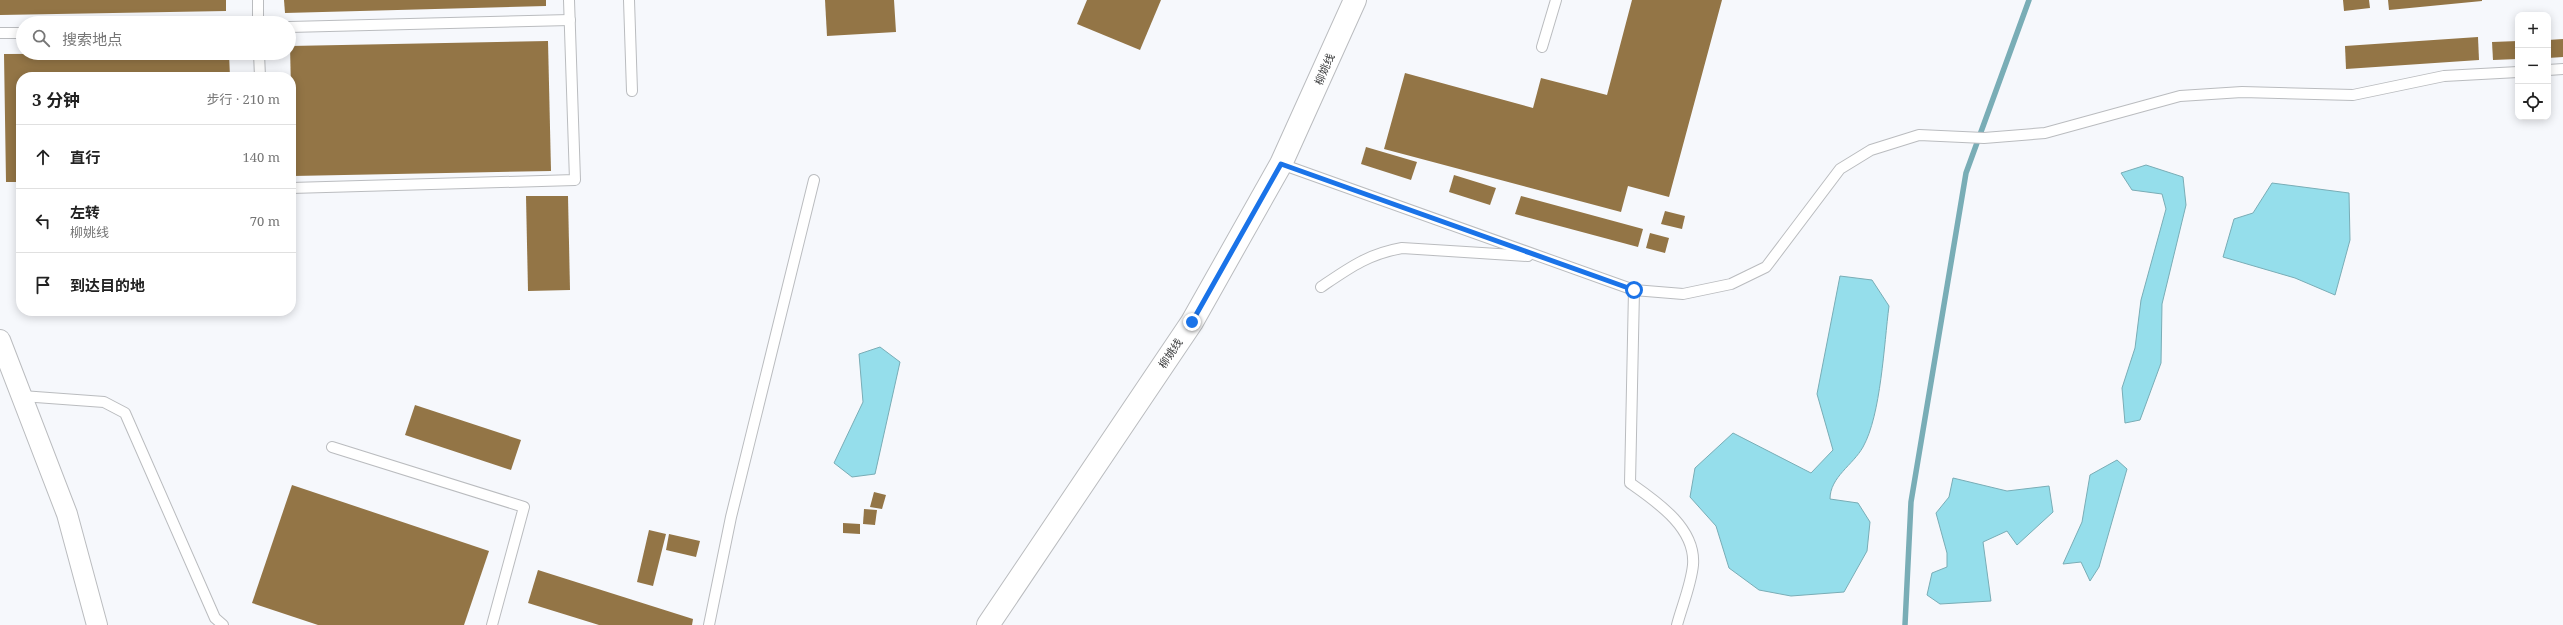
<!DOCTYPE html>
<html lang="zh">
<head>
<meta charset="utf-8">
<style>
  :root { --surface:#fff; --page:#f2f2f2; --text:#222; --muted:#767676; --line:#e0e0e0 }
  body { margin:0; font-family:"Noto Serif","Noto Sans SC",serif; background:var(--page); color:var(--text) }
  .controls { position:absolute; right:12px; top:12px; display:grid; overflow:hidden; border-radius:8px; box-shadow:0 2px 10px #0003 }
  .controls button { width:36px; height:36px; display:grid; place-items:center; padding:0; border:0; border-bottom:1px solid var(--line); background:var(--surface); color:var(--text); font:20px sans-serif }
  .stop { position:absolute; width:12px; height:12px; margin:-9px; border:3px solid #1a73e8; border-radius:50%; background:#fff }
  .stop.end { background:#1a73e8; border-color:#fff; box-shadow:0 1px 4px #0008 }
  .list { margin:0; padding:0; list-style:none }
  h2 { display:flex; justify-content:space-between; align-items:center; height:52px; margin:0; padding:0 16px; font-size:17px }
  h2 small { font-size:13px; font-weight:400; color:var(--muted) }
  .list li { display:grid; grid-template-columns:26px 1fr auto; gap:12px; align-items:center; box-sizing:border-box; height:64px; padding:0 16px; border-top:1px solid var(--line) }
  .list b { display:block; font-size:15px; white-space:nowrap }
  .list p { margin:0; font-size:13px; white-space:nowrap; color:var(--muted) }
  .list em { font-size:13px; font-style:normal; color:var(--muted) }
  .icon { flex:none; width:22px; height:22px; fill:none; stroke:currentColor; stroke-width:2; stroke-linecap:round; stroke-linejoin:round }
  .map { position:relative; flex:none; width:2563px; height:625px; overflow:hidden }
  .search { position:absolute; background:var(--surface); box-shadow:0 2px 10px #0003; left:16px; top:16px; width:280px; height:44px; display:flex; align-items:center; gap:10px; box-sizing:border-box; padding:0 14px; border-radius:22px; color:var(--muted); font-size:15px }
  .panel { position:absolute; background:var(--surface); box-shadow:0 2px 10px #0003; left:16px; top:72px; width:280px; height:244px; border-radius:16px }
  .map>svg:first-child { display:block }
  .water { fill:#95deeb; stroke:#79adb6 }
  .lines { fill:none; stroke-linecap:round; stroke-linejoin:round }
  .stream { stroke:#79adb6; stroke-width:5.5 }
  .building { fill:#937546 }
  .service-casing { stroke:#babcbf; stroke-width:12 }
  .minor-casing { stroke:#babcbf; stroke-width:22 }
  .tertiary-casing { stroke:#babcbf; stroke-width:24 }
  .service { stroke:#fff; stroke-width:10 }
  .minor { stroke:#fff; stroke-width:20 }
  .tertiary { stroke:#fff; stroke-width:22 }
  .route { stroke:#1a73e8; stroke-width:5 }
  .labels { text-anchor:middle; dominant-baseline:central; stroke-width:4; stroke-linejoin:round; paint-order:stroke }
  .street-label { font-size:11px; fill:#393a3b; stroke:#fff }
</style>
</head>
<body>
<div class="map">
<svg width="2563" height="625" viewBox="0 0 2563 625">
  <rect width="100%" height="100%" fill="#f6f8fc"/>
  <g class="water">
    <path d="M2146 165 2183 177 2186 205 2162 304 2161 363 2140 420 2125 423 2122 388 2135 348 2141 300 2166 209 2162 194 2132 190 2121 173Z"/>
    <path d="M2272 183 2349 193 2350 240 2335 295 2295 278 2223 257 2234 219 2253 213Z"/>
    <path d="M1840 276 1872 280 1889 306C1884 344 1881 415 1863 447 1853 465 1830 477 1830 499L1858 503 1870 522 1867 551 1844 592 1791 596 1759 590 1729 568 1716 526 1690 497 1695 468 1733 433 1811 473 1833 450 1817 394Z"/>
    <path d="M880 347 900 362 875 474 852 477 834 463 863 402 859 354Z"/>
    <path d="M2117 460 2127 469 2099 567 2090 581 2081 562 2063 564 2082 522 2090 475Z"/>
    <path d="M1953 478 2007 491 2049 486 2053 512 2017 545 2007 531 1983 542 1991 601 1940 604 1927 595 1932 573 1947 567V553L1936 513 1949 497Z"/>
  </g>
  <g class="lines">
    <path class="stream" d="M1905 625 1911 502 1966 173 2029 0"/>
  </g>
  <g class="building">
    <path d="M0 0H226V11L0 15Z"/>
    <path d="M284 0H546V6L285 13Z"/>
    <path d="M825 0H894L896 32 827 36Z"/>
    <path d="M1087 0H1161L1140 50 1077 24Z"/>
    <path d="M1632 0H1722L1669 197 1628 186 1621 212 1384 149 1405 73 1533 108 1541 78 1607 95Z"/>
    <path d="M2343 0H2369L2370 8 2344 11Z"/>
    <path d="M2388 0H2482V1L2389 10Z"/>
    <path d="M2478 37 2479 60 2346 69 2345 46Z"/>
    <path d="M2563 39V57L2548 58V40Z"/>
    <path d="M548 41 551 171 293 176 290 46Z"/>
    <path d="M2518 41V59L2493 60 2492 42Z"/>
    <path d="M229 53 230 77H21V182H6L4 54Z"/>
    <path d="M1366 147 1417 162 1411 180 1361 164Z"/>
    <path d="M1454 175 1496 188 1490 205 1449 192Z"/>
    <path d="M526 196H568L570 290 528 291Z"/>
    <path d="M1521 196 1643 229 1638 247 1515 214Z"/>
    <path d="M1665 211 1685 216 1682 229 1661 224Z"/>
    <path d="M1650 233 1669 238 1665 253 1646 248Z"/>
    <path d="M415 405 521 440 511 470 405 435Z"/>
    <path d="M292 485 489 551 464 625H318L252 603Z"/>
    <path d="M874 492 886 495 882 509 870 507Z"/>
    <path d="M864 509 877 510 875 525 863 524Z"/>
    <path d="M843 523 860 524V534L843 533Z"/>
    <path d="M649 530 666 534 653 586 637 582Z"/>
    <path d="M669 534 700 541 696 557 666 550Z"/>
    <path d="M538 570 693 619 692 625H599L528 603Z"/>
  </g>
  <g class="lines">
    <g class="service-casing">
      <g id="service">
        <path d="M258 0V23"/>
        <path d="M629 0 632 91"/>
        <path d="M289 27 570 20"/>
        <path d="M0 33H23"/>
        <path d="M1542 47 1556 0"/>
        <path d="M259 53 260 77"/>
        <path d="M2548 70 2563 69"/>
        <path d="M1281 164 1634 290 1683 294 1731 284 1766 267 1840 169 1871 150 1919 135 1984 138 2045 133 2180 96 2242 92 2353 95 2444 76 2518 72"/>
        <path d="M291 188 575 180 569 0"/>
        <path d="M1321 287C1349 268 1368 254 1402 248L1528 256"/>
        <path d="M1634 290 1630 483C1657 502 1696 528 1693 565 1691 585 1682 606 1677 625"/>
        <path d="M22 396 104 402 125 413 215 618 223 625"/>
        <path d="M332 447 524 507 492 625"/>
        <path d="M709 625 731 517 814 180"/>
      </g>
    </g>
    <g class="minor-casing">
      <path id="minor" d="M0 340 67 514 97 625"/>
    </g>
    <g class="tertiary-casing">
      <path id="tertiary" d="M988 625 1192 322 1281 164 1355 0"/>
    </g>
    <use href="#service" class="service"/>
    <use href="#minor" class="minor"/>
    <use href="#tertiary" class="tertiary"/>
  </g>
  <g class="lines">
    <path class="route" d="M1192 322 1281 164 1634 290"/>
  </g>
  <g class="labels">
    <g class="street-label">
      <text transform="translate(1324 69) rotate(-66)">柳姚线</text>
      <text transform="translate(1170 353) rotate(-56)">柳姚线</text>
    </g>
  </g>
</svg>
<div class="controls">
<button>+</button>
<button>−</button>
<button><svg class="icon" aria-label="locate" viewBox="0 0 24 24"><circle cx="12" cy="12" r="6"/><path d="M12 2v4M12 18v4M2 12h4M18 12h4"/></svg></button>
</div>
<div class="stop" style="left:1634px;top:290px"></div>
<div class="stop end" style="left:1192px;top:322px"></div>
<div class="search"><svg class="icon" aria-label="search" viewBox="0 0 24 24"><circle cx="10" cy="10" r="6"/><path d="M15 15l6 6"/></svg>搜索地点</div>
<section class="panel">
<h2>3 分钟<small>步行 · 210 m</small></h2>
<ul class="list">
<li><svg class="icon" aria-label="ahead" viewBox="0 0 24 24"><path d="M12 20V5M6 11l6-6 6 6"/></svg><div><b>直行</b></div><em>140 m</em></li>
<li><svg class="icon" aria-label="left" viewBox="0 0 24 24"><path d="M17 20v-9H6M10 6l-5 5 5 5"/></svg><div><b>左转</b><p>柳姚线</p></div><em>70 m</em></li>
<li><svg class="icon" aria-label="arrive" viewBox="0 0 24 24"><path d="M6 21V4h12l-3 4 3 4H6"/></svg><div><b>到达目的地</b></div></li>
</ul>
</section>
</div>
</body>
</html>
